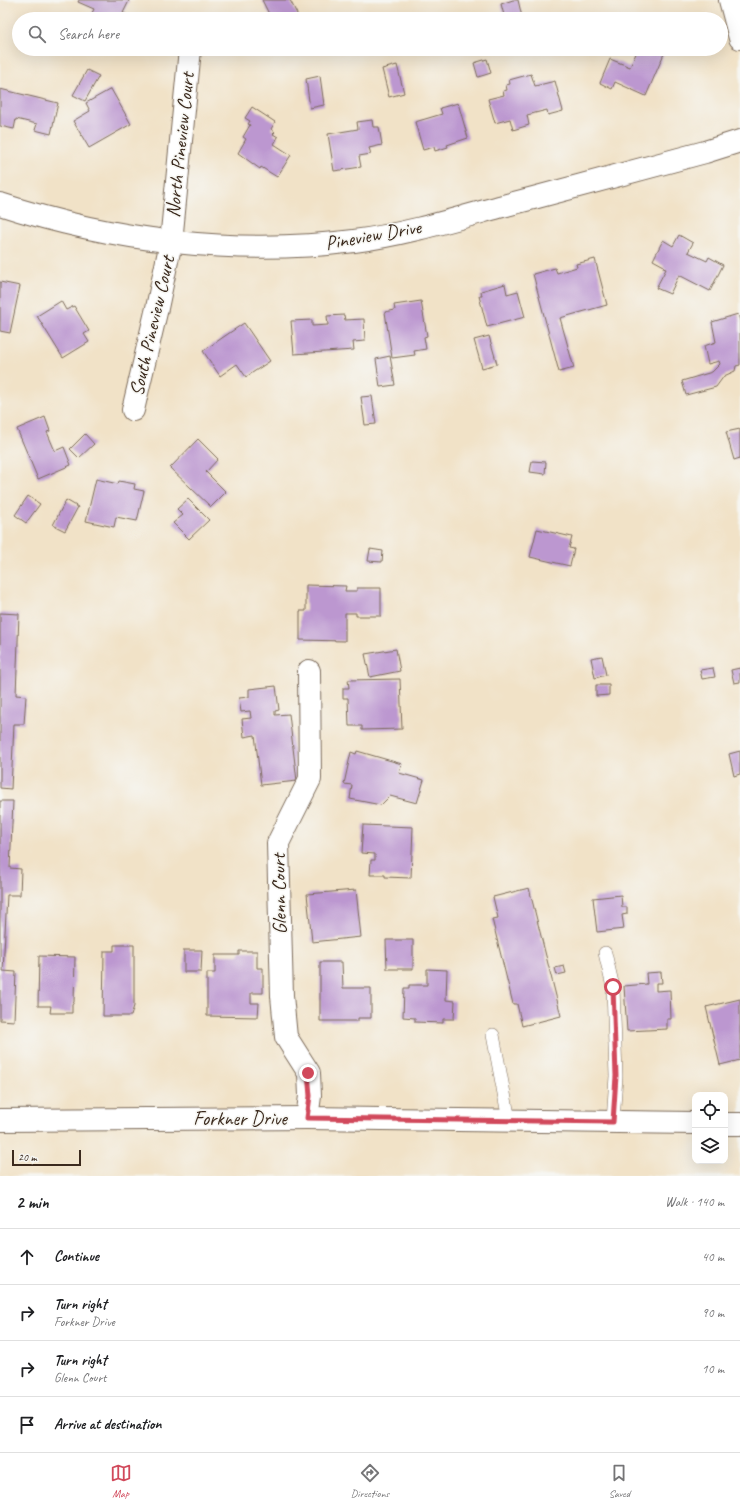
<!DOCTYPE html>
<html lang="en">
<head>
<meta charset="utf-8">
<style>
  :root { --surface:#fff; --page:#f6f6f6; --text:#202124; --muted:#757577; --line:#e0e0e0; --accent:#d1495b }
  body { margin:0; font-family:Caveat,sans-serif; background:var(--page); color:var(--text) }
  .controls { position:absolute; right:12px; bottom:12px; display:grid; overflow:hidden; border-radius:8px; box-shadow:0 4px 16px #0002 }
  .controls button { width:36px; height:36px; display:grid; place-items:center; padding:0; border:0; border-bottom:1px solid var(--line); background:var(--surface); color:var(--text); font:20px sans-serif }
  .scale { position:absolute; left:12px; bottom:10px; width:69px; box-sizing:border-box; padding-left:4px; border:2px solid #3b2a1e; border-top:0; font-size:11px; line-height:14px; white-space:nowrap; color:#3b2a1e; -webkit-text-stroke:3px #f6f6f2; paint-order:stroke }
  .stop { position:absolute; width:12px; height:12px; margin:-9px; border:3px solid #d1495b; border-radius:50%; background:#fff }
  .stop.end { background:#d1495b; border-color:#fff; box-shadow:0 1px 4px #0008 }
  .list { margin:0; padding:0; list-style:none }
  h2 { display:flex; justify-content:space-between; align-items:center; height:52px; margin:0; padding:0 16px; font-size:17px }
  h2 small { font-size:13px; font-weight:400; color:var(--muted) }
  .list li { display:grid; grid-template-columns:26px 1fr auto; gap:12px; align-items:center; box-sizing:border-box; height:56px; padding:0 16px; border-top:1px solid var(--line) }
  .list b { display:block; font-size:15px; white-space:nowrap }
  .list p { margin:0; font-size:13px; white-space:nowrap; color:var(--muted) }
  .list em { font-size:13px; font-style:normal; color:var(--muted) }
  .icon { flex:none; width:22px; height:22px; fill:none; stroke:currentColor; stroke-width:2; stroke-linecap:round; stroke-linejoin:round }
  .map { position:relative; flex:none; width:740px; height:1176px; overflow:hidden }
  .search { position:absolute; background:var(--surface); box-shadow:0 4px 16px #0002; left:12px; right:12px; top:12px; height:44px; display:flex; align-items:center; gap:10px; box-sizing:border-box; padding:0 14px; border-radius:22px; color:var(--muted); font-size:15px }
  .sheet { height:276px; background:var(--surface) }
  nav { display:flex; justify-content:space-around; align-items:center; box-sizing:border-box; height:56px; border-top:1px solid var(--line); background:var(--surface); font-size:11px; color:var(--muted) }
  nav a { display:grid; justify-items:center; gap:2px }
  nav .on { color:var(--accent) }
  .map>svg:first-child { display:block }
  .building { fill:#bc97d0 }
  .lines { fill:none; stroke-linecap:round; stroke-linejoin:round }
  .service-casing { stroke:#7b6a59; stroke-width:14 }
  .minor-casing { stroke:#7b6a59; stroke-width:24 }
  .tertiary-casing { stroke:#7b6a59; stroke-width:24 }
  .service { stroke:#fff; stroke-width:13 }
  .minor { stroke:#fff; stroke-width:22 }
  .tertiary { stroke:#fff; stroke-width:22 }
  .route { stroke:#d1495b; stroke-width:5 }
  .labels { text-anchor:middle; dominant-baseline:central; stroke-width:3; stroke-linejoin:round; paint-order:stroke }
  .street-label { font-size:20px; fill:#3b2a1e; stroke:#f6f6f2 }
</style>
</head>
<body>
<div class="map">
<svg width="740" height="1176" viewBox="0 0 740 1176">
  <rect width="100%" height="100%" fill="#f6f6f2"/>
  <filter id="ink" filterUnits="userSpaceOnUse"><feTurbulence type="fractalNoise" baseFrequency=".025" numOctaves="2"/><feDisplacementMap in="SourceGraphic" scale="8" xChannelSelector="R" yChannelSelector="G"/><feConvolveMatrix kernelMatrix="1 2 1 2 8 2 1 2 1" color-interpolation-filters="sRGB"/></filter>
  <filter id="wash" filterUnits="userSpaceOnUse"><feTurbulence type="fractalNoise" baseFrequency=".012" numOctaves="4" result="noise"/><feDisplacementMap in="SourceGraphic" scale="16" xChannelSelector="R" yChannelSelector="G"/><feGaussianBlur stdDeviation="0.9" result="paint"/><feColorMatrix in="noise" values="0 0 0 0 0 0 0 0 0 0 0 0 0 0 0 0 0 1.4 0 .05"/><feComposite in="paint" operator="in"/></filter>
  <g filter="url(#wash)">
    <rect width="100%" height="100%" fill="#f1e2c7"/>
    <g id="blocks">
      <g class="building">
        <path d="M79 0H127L129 1 123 13 128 15 126 19H89L94 9 78 2Z"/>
        <path d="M262 0H290L299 18 296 19H268L267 18 270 16Z"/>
        <path d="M513 0H518L522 17 516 19H505L501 4Z"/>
        <path d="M638 49H666L646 96 615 82 612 89 600 83 610 59 630 67Z"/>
        <path d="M487 59 491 73 478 77 474 63Z"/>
        <path d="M397 65 404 93 389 97 382 69Z"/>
        <path d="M87 70 99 76 85 101 73 95Z"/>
        <path d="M531 74 535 86 555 81 563 111 548 115 547 110 527 115 529 125 513 130 510 119 495 123 488 99 504 95 503 91 507 90 506 85 510 84 509 80Z"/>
        <path d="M320 76 324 105 310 108 306 79Z"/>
        <path d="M0 89 58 103 51 134 35 130 37 124 16 119 14 129 0 126Z"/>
        <path d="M111 89 131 124 89 148 73 121 90 111 86 103Z"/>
        <path d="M458 103 468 138 447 145 448 147 435 151 434 147 423 150 415 122 442 114 440 108Z"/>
        <path d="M252 107 275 122 271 129 275 132 273 134 278 137 274 144 291 155 277 177 261 167 260 169 238 153 246 139 243 137 250 125 248 124 250 121 245 118Z"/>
        <path d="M372 120 373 127H379L382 145 369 148 371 154 359 156 361 167 334 171 328 134 358 129 357 122Z"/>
        <path d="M679 235 693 243 688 252 707 261 709 257 723 265 710 291 679 275 670 294 656 288 666 269 663 268 664 266 653 260 663 240 673 246Z"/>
        <path d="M595 259 607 305 560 318 574 368 559 372 533 274 555 268 557 273 577 267 576 264Z"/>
        <path d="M0 282 20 286 10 333 0 331Z"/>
        <path d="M505 284 507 294 518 291 525 317 487 327 479 296H482L481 291Z"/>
        <path d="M61 301 66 310 74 306 89 331 84 334 89 342 63 358 37 316Z"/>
        <path d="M421 301 427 336 424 337 426 349 414 351 415 355 392 358 385 312 395 310 394 305Z"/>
        <path d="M738 314 740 321V365L736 366 735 371 724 376 716 387 686 395 682 381 712 372 720 364 719 361 708 364 704 346 716 342 712 322Z"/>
        <path d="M344 315 345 320 364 319 365 341 353 342 354 350 294 354 291 321 312 320V326L328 325 327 316Z"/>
        <path d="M244 323 270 361 246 377 237 364 220 376 203 351Z"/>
        <path d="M489 336 497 364 482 368 474 340Z"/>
        <path d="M390 356 395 385 380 387 376 359Z"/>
        <path d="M372 396 376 424 365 425 361 397Z"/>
        <path d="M45 417 50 431 47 432 55 451 64 447 71 465 38 479 17 429Z"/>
        <path d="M740 429V458L734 460 726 432Z"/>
        <path d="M85 434 94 444 79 458 70 449Z"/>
        <path d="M198 439 218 459 206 472 226 492 211 507 170 468Z"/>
        <path d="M532 461 546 462 545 474 530 472Z"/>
        <path d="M96 479 118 484 119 481 135 484 134 489 144 491 137 521 116 517 114 527 86 521Z"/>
        <path d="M28 496 40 504 26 523 15 515Z"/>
        <path d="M188 499 209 520 189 539 173 523 183 515 177 509Z"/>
        <path d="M66 500 78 507 65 531 53 525Z"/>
        <path d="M537 529 572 537 569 548 574 549 570 566 530 557Z"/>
        <path d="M370 549 383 551 382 562 368 561Z"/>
        <path d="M306 585 346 586 345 591H357V588H381V616H356V613H345V641L300 640V611H306Z"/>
        <path d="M0 613 19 614 16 695 26 696 24 724H14L11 789 0 788Z"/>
        <path d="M396 649 400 671 370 677 365 654Z"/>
        <path d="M602 656 606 675 595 678 591 658Z"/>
        <path d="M713 668 715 677 702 679 700 670Z"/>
        <path d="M740 668V682L734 683 731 670Z"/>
        <path d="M400 679 402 729 362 730V726H349L348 698H343V688H349L348 680Z"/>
        <path d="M596 685H609V695L596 696Z"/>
        <path d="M276 686 279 710 275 711V715L289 714 297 781 261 785 255 735 244 737 242 719 251 718 250 711 241 712 239 698 249 697V689Z"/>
        <path d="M357 751 402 764 399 773 424 780 417 803 390 796 381 805 350 799 352 785 344 784 351 752 356 754Z"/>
        <path d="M740 751V774L734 776 729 754Z"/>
        <path d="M0 801H13L10 868 21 869 20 895H7L3 971 16 972 14 1021 0 1020Z"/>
        <path d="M363 825 413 827 411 878 385 877V875H370L371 860H375V854L361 853Z"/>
        <path d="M529 888 561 1016 522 1026 517 1004H513L492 919 498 918 493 897Z"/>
        <path d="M356 890 361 937 312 942 307 894Z"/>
        <path d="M621 895 622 907H627V914L622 915 624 929 597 932 593 898Z"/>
        <path d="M386 940H413V969H387Z"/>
        <path d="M114 945H134V1006L131 1016H103L104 951H114Z"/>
        <path d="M184 950H202L201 972H184Z"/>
        <path d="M239 951H257V968H263V993H251V1003H259L258 1017 207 1016V973H215V955H239Z"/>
        <path d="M39 956 75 957 74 1002 72 1005V1013H50L51 1006H38Z"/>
        <path d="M320 962H342L343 988H371V1018H358V1021H320Z"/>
        <path d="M564 966 566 973 557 975 555 968Z"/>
        <path d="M427 969 447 970 446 1000 455 1001 454 1019H443V1023L415 1022V1018L403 1017 404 988H409V985H427Z"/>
        <path d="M661 972 662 983H656V991L670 990 671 1019H667V1029L627 1031 624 986 647 984 646 973Z"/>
        <path d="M740 999V1060L720 1065 706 1007Z"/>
      </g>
    </g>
  </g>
  <g filter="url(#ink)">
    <use href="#blocks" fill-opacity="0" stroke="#7b6a59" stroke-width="1"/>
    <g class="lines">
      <g class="service-casing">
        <g id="service">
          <path d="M605 953 613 987 616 1076 613 1122"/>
          <path d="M493 1035 509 1120"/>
        </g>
      </g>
      <g class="minor-casing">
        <g id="minor">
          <path d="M0 204C113 241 236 256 354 241 402 235 452 220 499 207 568 189 637 170 705 152L740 141"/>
          <path d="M133 410 157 308 171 242 190 49"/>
          <path d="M307 1118 310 1096 309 1073 286 1037 282 996 278 843 310 779 309 671"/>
          <path d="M0 1120 307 1118 695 1123"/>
          <path d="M725 1124H740"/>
        </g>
      </g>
      <g class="tertiary-casing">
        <path id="tertiary" d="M730 0 740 38"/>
      </g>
      <use href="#service" class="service"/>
      <use href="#minor" class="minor"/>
      <use href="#tertiary" class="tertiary"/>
    </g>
  </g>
  <g class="lines" filter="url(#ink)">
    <path class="route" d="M308 1073 310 1096 307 1118 613 1122 616 1076 613 987"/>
  </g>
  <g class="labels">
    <g class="street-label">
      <text transform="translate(180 145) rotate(-84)">North Pineview Court</text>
      <text transform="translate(373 235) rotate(-10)">Pineview Drive</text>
      <text transform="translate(152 326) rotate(-77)">South Pineview Court</text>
      <text transform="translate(279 894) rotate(-91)">Glenn Court</text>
      <text x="240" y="1118">Forkner Drive</text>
    </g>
  </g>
</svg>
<div class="controls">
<button><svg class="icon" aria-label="locate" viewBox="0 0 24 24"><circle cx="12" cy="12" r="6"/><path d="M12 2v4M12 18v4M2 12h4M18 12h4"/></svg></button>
<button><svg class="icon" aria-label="layers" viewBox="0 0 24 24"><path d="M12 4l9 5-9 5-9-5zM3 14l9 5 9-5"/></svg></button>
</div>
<div class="scale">20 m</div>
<div class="stop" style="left:613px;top:987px"></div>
<div class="stop end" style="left:308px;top:1073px"></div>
<div class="search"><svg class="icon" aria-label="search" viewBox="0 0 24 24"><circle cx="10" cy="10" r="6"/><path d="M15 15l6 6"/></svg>Search here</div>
</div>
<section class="sheet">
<h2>2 min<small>Walk · 140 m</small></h2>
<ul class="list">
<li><svg class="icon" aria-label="ahead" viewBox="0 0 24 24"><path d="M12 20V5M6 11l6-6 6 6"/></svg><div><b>Continue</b></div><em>40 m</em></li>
<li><svg class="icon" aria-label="right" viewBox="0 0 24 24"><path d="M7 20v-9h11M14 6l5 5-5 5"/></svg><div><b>Turn right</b><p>Forkner Drive</p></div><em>90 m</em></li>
<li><svg class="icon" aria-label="right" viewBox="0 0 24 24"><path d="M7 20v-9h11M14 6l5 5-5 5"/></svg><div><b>Turn right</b><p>Glenn Court</p></div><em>10 m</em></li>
<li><svg class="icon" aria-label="arrive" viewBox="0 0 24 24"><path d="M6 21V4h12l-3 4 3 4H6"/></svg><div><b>Arrive at destination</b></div></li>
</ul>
</section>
<nav>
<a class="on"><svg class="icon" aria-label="map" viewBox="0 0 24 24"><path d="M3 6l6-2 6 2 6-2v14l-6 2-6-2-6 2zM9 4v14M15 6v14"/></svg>Map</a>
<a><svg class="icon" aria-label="directions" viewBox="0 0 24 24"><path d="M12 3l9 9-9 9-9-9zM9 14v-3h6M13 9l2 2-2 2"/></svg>Directions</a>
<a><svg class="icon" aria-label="saved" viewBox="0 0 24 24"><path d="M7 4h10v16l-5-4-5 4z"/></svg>Saved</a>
</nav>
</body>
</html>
